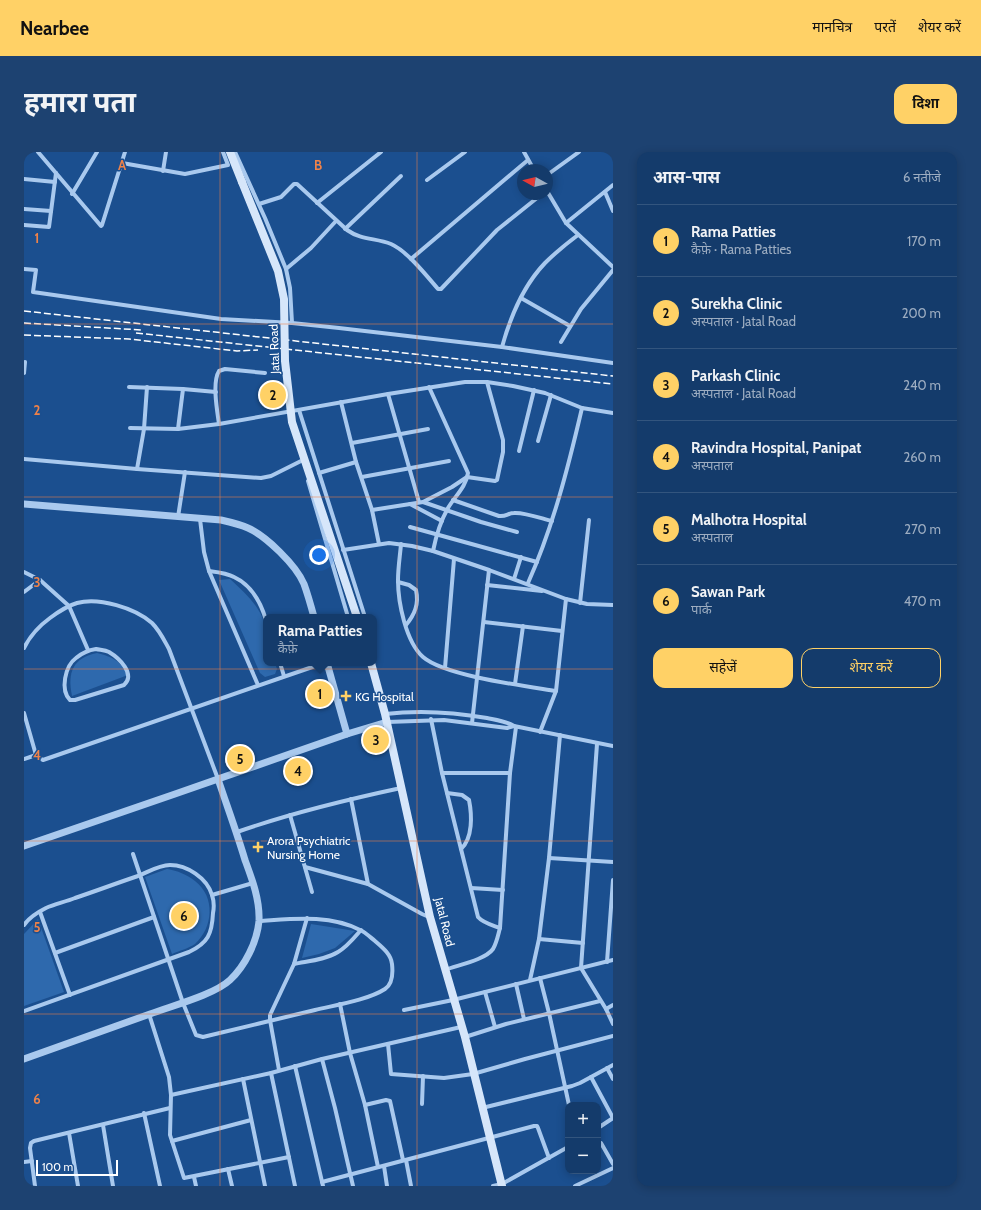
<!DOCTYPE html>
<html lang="hi">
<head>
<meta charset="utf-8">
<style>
  :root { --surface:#143b6b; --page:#1d4271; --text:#f1f3f6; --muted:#9dadc1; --line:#33557e; --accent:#ffd166 }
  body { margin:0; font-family:Cabin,"Noto Sans Devanagari",sans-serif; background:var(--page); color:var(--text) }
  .controls { position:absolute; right:12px; bottom:12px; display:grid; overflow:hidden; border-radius:8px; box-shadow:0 2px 10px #0003 }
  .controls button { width:36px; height:36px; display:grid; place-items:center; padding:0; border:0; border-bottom:1px solid var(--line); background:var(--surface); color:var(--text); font:20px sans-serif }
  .compass { position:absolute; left:493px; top:12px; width:36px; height:36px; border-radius:50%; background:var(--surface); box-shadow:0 2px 10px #0003; rotate:278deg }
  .scale { position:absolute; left:12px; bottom:10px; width:82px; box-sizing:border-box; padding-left:4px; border:2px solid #fff; border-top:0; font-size:11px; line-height:14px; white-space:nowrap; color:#fff; -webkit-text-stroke:3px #1b4f8f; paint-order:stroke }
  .you { position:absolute; left:295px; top:403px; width:14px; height:14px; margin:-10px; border:3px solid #fff; border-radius:50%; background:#1a73e8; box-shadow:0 0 0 6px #1a73e833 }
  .badge { display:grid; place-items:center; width:26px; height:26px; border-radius:50%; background:var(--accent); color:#111; font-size:13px; font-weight:700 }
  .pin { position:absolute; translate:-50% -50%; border:2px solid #fff; box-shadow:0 1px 4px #0006 }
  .popup { position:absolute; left:239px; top:462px; width:114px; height:52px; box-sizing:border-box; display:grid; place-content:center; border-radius:8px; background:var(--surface); filter:drop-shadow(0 1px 3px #0005); font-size:13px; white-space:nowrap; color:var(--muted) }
  .popup b { font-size:15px; color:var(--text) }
  .popup::after { content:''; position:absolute; left:50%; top:100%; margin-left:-8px; border:8px solid transparent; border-top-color:var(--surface) }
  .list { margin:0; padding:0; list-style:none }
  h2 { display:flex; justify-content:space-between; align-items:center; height:52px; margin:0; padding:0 16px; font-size:17px }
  h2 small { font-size:13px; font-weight:400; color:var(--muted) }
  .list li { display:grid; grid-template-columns:26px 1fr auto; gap:12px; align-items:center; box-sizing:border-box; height:72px; padding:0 16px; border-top:1px solid var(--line) }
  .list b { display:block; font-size:15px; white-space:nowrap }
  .list p { margin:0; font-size:13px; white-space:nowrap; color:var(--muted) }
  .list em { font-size:13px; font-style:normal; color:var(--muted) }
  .actions { display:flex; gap:8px; padding:12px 16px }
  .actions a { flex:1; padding:9px 0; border:1px solid var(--accent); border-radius:12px; text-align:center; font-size:14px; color:var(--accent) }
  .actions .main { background:var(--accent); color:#111 }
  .map { position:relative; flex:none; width:589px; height:1034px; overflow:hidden; border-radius:12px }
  header { display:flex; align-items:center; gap:24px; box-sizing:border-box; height:56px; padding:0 20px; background:var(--accent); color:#111 }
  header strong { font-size:19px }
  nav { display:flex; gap:22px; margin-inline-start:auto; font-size:14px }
  .intro { display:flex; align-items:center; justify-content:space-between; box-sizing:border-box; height:96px; padding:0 24px }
  h1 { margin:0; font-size:28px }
  .button { padding:10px 18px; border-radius:12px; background:var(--accent); color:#111; font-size:14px; font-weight:700 }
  main { display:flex; gap:24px; padding:0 24px }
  aside { flex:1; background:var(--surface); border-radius:12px; box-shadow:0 2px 10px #0003 }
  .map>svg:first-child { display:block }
  .green { fill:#2e69ad }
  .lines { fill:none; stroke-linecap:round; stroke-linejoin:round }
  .minor { stroke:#a9c9ee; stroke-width:4 }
  .tertiary { stroke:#a9c9ee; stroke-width:7 }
  .secondary { stroke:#d6e6fa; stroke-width:8 }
  .rail { stroke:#fff; stroke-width:1.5; stroke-dasharray:7 3; stroke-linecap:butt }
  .secondary-bridge { stroke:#d6e6fa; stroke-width:8 }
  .grid { fill:none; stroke:#ee8249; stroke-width:1; stroke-opacity:0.55 }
  .poi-dot { fill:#ffd166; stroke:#1b4f8f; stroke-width:1.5 }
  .labels { text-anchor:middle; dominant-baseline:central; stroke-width:3; stroke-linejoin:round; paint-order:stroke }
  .street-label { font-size:12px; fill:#fff; stroke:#1b4f8f }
  .poi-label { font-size:12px; fill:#fff; stroke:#1b4f8f; text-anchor:start }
  .grid-label { font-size:13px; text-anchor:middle; font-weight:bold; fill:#ee8249; stroke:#1b4f8f; stroke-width:3; stroke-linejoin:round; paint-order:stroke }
</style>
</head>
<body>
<header>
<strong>Nearbee</strong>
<nav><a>मानचित्र</a><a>परतें</a><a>शेयर करें</a></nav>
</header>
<div class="intro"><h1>हमारा पता</h1><a class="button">दिशा</a></div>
<main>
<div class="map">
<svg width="589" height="1034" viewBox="0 0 589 1034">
  <rect width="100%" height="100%" fill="#1b4f8f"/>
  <g class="green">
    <path d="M206 427C221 441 240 457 242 480 243 490 242 501 242 511H251L253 517 251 522 241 525 236 521 195 428Z"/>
    <path d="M73 501C89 505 96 509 104 523L48 544C43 520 49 506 73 501Z"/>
    <path d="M143 717C154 719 162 722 171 729 192 745 189 776 171 792 165 796 155 799 148 802L121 725Z"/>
    <path d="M14 767 40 840 0 854V782Z"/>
    <path d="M287 772 331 779 311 796 295 802 278 806Z"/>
  </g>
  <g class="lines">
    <g class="minor">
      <path d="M14 0 77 74 78 73 101 0"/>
      <path d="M211 0 241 66 262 117 266 136 268 171"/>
      <path d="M500 0 510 18"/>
      <path d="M98 11 161 22 204 13 199 0"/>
      <path d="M139 19 142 0"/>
      <path d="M523 23 555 0"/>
      <path d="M0 27 31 30"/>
      <path d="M403 28 441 0"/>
      <path d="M523 39 542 71 589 115"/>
      <path d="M581 40 589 59"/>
      <path d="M48 42 73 0"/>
      <path d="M293 51 357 0"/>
      <path d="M235 52 257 45 270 32H273L323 78C337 88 352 86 367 92 383 99 402 123 414 137H417L473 78 518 42"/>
      <path d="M0 57 27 59"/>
      <path d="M542 71 589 33"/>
      <path d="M0 73 25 75 32 21"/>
      <path d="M321 77 377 24"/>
      <path d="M387 107 504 8"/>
      <path d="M0 117 12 118 9 140 197 167 268 171 315 176 478 195 589 211"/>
      <path d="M262 117 287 96 312 69"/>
      <path d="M497 146 546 174"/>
      <path d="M537 190 557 157 589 118"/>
      <path d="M478 195C486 166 499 134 521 111 531 101 542 92 554 83"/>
      <path d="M0 221 1 210"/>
      <path d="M105 235 159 237 192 240"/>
      <path d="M405 235 444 321C442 335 431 344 424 356 416 370 412 384 409 399"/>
      <path d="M364 242 395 350"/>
      <path d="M317 250 332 310 348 358 355 392"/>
      <path d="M275 258 341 465"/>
      <path d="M195 272C193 258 188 230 195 219L201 217 241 221"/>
      <path d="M106 276 154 277 195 272 364 242 441 230H463L489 234 521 241 558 256 589 261"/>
      <path d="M154 277 159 237"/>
      <path d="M514 289 527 243"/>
      <path d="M328 291 404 277"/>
      <path d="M495 299 510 238"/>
      <path d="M0 307 113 317 237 326 247 324 277 309"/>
      <path d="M113 317 120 277 123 235"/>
      <path d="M295 321 332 310"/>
      <path d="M338 325 425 309"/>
      <path d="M284 329 324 465"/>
      <path d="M429 348 475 364C482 365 484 361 490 361 500 360 519 367 528 369"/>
      <path d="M399 350 457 370 493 380"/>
      <path d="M386 352 418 369"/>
      <path d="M348 358 399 350 428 335 443 325 471 329 473 328 479 300V288L463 230"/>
      <path d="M154 365 161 320"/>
      <path d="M176 367 180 400 185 419 234 533"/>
      <path d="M386 375 513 410"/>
      <path d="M377 392C376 404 374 416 374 428 374 451 382 490 399 505 421 524 501 534 532 539"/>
      <path d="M319 398 365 391 388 394 409 399 465 418 542 447 563 452 589 453"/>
      <path d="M185 419C193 420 203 421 210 425 227 433 237 451 242 468"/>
      <path d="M0 420 16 428 45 454 64 498"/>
      <path d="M490 427 497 405"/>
      <path d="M374 430 385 433 392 438C395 452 391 462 382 473"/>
      <path d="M504 431C529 375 544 316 558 256"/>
      <path d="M463 433 518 439"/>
      <path d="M0 440 16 428"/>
      <path d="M556 451 565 368"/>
      <path d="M460 470 538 479"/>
      <path d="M0 496C6 484 15 474 26 466 34 460 43 454 53 451 75 445 111 456 128 471 136 479 140 488 145 497L194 627"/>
      <path d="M72 497C76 498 81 498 85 500 95 506 112 522 100 533L51 548H46C36 538 41 514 52 506 58 501 65 498 72 497Z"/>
      <path d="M256 511 260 524"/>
      <path d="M421 516 430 407"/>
      <path d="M491 532 499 474"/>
      <path d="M0 561 12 603 15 606 19 608 300 511"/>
      <path d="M361 562C395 558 429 560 463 566 473 568 482 569 490 574"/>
      <path d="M407 567 418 621 454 765C459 771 468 773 476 776"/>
      <path d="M363 570 420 568 483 576 490 574 589 594"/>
      <path d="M448 571 465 418"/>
      <path d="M516 580 532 539 542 447"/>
      <path d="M573 592 557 816 582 857 589 872"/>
      <path d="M0 607 12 603"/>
      <path d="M418 621H486"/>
      <path d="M423 641 438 643 445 648C448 663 449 686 437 697"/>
      <path d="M327 647 344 732 398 762 405 765"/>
      <path d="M266 663 288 740"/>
      <path d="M213 680C267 661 321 648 377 636"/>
      <path d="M109 702 159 851 172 883 179 885C216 876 254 867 291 858 312 853 344 848 361 837 369 832 369 821 368 812 367 802 358 795 351 789 346 785 341 780 336 778 305 762 268 767 235 769"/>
      <path d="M525 706 589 710"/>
      <path d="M281 715 344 732"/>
      <path d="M447 736 479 738"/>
      <path d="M188 743 229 731"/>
      <path d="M16 760 46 843"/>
      <path d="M0 773C5 766 14 760 22 756 31 752 41 750 51 746 72 739 93 731 114 724 124 720 135 713 146 713 163 713 183 726 188 743 190 749 190 756 189 761 188 782 184 791 165 800L0 859"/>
      <path d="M515 787 559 791"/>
      <path d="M31 801 130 765"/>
      <path d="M583 810 589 728"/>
      <path d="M270 812C284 809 301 808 314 800 323 795 330 786 337 778"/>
      <path d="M421 818C434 813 461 808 469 797 473 790 474 783 476 776L486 621 492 575"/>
      <path d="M516 826 525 861 545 953"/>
      <path d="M506 828 515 787 525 706 536 583"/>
      <path d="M492 832 500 867"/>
      <path d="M461 840 471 875"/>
      <path d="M316 852 326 901 341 953 354 1015"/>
      <path d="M582 857 589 853"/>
      <path d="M380 858 429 848 589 808"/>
      <path d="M125 862 145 925 147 943 146 983 160 1026 265 1005"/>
      <path d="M441 885 482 872 576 849"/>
      <path d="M364 892 367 922 420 926 449 922 501 907 589 884"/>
      <path d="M298 907 311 956 329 1034"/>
      <path d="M271 914 299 1034"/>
      <path d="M583 916 589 927"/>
      <path d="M255 918 246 868V863L270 812 283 766"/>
      <path d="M247 921 271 1034"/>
      <path d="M567 925 589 966"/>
      <path d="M219 927 241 1034"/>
      <path d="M147 943 247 921 298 907 437 875"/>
      <path d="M398 952 399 924"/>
      <path d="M341 953 362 948 366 949 379 1008"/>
      <path d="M458 956 548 934 556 931 589 913"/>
      <path d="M120 961 136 1034"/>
      <path d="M79 973 89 1034"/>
      <path d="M574 976 589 966"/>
      <path d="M45 981 54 1034"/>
      <path d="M148 989 227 968"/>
      <path d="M577 991 589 1012"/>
      <path d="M382 1008 387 1034"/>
      <path d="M0 1010 8 1009"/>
      <path d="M360 1014 363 1034"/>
      <path d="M204 1017 208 1034"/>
      <path d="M170 1025 172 1034"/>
      <path d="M298 1030 510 974H513L514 976 525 1006"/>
      <path d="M11 1034 6 996 7 991 10 989 146 956"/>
      <path d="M469 1034 478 1032 544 995"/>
      <path d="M551 1034 589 1016"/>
    </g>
    <g class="tertiary">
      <path d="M0 352 197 368C206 370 215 372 224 376 242 384 272 413 280 432 284 443 287 454 290 465"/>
      <path d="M303 511 323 582"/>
      <path d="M0 694 151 642 323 582 363 570"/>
      <path d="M0 907C42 892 84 877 126 862 147 854 190 843 206 828 221 814 233 790 235 769 236 748 228 727 221 708 213 681 203 654 194 627"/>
    </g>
    <g class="secondary">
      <path d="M206 0 218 30"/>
      <path d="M347 511 361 562 406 765 441 885 478 1034"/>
    </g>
    <g class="rail">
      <path d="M0 159 589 224"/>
      <path d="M0 171 118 178"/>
      <path d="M112 181 589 232"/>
      <path d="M0 183 105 187 213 199 234 198"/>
    </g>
    <path class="secondary-bridge" d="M218 30 254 119 260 147 261 209 268 270 333 465"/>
  </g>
  <path class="grid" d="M196 0V1034M393 0V1034M0 172H589M0 345H589M0 517H589M0 689H589M0 862H589"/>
  <g class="poi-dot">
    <path d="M320 538h4v4h4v4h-4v4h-4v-4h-4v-4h4z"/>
    <path d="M232 689h4v4h4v4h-4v4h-4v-4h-4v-4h4z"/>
  </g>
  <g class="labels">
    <g class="street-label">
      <text transform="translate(250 197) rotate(-92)">Jatal Road</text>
      <text transform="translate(421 770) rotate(76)">Jatal Road</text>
    </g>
    <g class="poi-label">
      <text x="331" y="544">KG Hospital</text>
      <text x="243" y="688">Arora Psychiatric<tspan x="243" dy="14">Nursing Home</tspan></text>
    </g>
  </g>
  <g class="grid-label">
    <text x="98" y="18">A</text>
    <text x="294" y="18">B</text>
    <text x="13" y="91">1</text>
    <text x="13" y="263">2</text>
    <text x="13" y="435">3</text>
    <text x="13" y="608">4</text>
    <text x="13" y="780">5</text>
    <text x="13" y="952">6</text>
  </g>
</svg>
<div class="controls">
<button>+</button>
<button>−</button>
</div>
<svg class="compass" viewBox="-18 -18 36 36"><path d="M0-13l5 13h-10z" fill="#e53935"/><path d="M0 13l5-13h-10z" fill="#9dadc1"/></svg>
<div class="scale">100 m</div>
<div class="you"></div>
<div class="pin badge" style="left:296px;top:542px">1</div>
<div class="popup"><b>Rama Patties</b>कैफ़े</div>
<div class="pin badge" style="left:249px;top:243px">2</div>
<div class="pin badge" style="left:352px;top:588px">3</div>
<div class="pin badge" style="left:274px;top:619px">4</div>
<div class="pin badge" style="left:216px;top:607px">5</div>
<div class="pin badge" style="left:160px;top:764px">6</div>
</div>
<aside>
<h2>आस-पास<small>6 नतीजे</small></h2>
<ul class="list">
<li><span class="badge">1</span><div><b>Rama Patties</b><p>कैफ़े · Rama Patties</p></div><em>170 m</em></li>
<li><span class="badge">2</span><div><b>Surekha Clinic</b><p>अस्पताल · Jatal Road</p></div><em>200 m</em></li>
<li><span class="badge">3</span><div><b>Parkash Clinic</b><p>अस्पताल · Jatal Road</p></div><em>240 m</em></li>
<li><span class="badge">4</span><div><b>Ravindra Hospital, Panipat</b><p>अस्पताल</p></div><em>260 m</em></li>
<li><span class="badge">5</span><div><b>Malhotra Hospital</b><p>अस्पताल</p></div><em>270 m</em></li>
<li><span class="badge">6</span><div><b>Sawan Park</b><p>पार्क</p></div><em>470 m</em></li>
</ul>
<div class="actions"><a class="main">सहेजें</a><a>शेयर करें</a></div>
</aside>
</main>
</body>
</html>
